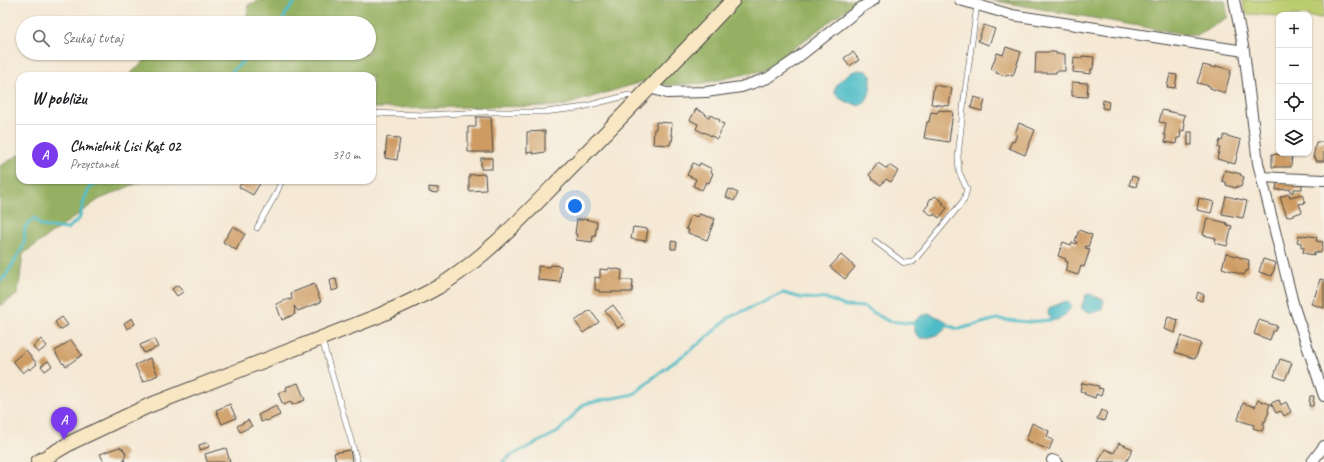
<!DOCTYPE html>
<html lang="pl">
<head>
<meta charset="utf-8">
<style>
  :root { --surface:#fff; --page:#f2f2f2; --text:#202124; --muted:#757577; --line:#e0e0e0; --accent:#7c3aed }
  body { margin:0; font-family:Caveat,sans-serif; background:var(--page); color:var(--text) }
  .controls { position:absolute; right:12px; top:12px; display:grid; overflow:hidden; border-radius:8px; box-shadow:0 1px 3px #0004 }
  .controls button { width:36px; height:36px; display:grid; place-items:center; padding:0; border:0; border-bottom:1px solid var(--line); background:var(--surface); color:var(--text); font:20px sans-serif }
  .you { position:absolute; left:575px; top:206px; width:14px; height:14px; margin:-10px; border:3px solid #fff; border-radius:50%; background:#1a73e8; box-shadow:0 0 0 6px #1a73e833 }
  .badge { display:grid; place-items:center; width:26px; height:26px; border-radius:50%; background:var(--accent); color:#fff; font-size:13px; font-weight:700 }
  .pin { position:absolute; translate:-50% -33px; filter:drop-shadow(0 1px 2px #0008) }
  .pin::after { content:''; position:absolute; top:21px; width:14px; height:12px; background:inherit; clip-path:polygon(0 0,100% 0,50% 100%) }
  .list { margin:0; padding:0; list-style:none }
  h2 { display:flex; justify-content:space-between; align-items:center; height:52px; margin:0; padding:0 16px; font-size:17px }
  h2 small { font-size:13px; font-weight:400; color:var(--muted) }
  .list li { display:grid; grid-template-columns:26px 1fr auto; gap:12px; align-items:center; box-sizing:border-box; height:60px; padding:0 16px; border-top:1px solid var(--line) }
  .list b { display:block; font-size:15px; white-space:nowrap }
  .list p { margin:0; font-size:13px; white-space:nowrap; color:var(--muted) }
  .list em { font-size:13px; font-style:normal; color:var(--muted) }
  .icon { flex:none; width:22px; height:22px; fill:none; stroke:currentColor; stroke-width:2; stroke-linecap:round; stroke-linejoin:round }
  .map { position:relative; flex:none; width:1324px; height:462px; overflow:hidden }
  .search { position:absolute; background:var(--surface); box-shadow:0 1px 3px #0004; left:16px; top:16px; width:360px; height:44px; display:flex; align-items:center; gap:10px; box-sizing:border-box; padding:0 14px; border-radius:22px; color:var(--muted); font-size:15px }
  .panel { position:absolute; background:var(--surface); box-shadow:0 1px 3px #0004; left:16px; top:72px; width:360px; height:112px; border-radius:12px }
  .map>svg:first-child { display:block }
  .green { fill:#bccc6f; stroke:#747c4d }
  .forest { fill:#95b062; stroke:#606e46 }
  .water { fill:#50bdc7; stroke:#3e7479 }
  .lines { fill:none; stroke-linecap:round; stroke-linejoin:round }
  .stream { stroke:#50bdc7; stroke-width:3 }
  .building { fill:#ce9c64 }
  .lane-casing { stroke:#494744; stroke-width:6 }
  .street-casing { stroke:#494744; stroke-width:12 }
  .secondary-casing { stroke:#494744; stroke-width:16 }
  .lane { stroke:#fff; stroke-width:5 }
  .street { stroke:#fff; stroke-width:10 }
  .secondary { stroke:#f9e7c3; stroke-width:14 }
</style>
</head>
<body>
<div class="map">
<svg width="1324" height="462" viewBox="0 0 1324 462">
  <rect width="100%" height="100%" fill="#f7f3e8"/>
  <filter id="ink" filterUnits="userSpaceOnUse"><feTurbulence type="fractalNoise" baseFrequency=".025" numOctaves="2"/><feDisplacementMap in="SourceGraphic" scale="8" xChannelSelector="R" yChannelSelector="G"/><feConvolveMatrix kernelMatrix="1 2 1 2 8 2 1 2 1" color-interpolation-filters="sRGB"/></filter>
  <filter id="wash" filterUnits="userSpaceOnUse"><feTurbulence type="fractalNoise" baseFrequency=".012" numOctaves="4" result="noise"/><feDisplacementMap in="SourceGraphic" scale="16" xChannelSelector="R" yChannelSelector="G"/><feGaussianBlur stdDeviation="0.9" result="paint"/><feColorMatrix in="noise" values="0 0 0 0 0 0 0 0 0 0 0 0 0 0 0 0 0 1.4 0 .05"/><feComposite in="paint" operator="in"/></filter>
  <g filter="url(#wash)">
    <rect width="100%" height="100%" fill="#f5e8d4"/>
    <path class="green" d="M1242 0H1324V18L1309 17V15L1279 16 1246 14Z"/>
    <g class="forest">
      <path d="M261 0H858L765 70 704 83 670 85 645 81 562 106 372 108V76H128L153 53H197L211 57 216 53H369V23H246L248 5Z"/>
      <path d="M990 0H1225L1228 17 1196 36Z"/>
      <path d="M20 154V180H144L98 200 23 254 18 294 0 306V166Z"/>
    </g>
    <g class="water">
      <path d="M859 70 866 71 871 75C871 87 871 100 859 106 852 103 841 101 836 95 831 87 844 76 850 73 853 71 856 71 859 70Z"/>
      <path d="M1089 294 1104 300 1102 309C1096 314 1087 313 1081 308L1086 295Z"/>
      <path d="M1066 301 1072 306C1067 313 1060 322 1051 320L1048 314 1049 308Z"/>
      <path d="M930 314C936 317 945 318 948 325 944 334 929 339 919 338 909 325 915 315 930 314Z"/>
    </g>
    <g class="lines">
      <g class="stream">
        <path d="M282 23 286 13 297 0"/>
        <path d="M230 76 232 71 253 53"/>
        <path d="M0 281 5 277 24 245 25 227 34 218 41 226 67 229 79 219 85 198 90 187 101 180"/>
        <path d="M945 325 959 329 997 319 1028 322 1051 320"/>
        <path d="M503 462 510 456 558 432 584 404 634 394 654 377 701 342 730 317 783 293 801 298 828 299 845 306 864 307 888 321 918 324"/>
      </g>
    </g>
    <g id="blocks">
      <g class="building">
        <path d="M984 25 995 29 989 45 978 41Z"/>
        <path d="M1006 47 1021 52 1013 76 1007 74 1006 76 996 73 997 71 991 69 997 53 1003 55Z"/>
        <path d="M853 52 859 60 849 66 844 58Z"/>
        <path d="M1036 52H1056V54H1065V71H1056V73H1035Z"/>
        <path d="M1082 56 1094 57 1093 69H1091V74L1073 72 1074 57 1082 58Z"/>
        <path d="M1203 65 1216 68V66L1231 70 1225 93 1210 88V86L1197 83Z"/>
        <path d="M1170 74 1177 75 1175 88 1167 87Z"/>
        <path d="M1072 82 1088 83 1087 97 1072 96Z"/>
        <path d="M934 85 952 88 949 106 931 104Z"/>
        <path d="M974 97 985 100 982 111 971 108Z"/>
        <path d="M1103 100 1109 102 1108 109 1102 108Z"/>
        <path d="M696 109 706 114 705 115 709 117 710 115 720 120 719 122 724 124 717 139 704 132V133L696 129 698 124 690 120Z"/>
        <path d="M939 110 953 112 949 142 924 138 927 122H929L931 112 937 113Z"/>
        <path d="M1162 110 1185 115 1183 122 1185 123 1184 131 1181 130 1180 138H1177L1176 144 1165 142 1166 135H1164L1166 123 1159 122Z"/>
        <path d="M476 117H491L493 152H468V127H476Z"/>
        <path d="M656 122 672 123 671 135H673L672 141H671L670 145 653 144 654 129H656Z"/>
        <path d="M1019 123 1035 130 1025 155 1009 148 1012 141 1014 142 1017 134 1015 133Z"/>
        <path d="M545 131V152L533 154V152L527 153V132Z"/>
        <rect x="1188" y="132" width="4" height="13"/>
        <path d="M1224 135 1241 140 1235 164 1217 159 1220 148H1218L1220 140 1222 141Z"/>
        <path d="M387 137 400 138 397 160 385 158Z"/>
        <path d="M1316 142H1324V161H1316V158H1313Z"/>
        <path d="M1272 154 1292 155 1291 167H1272Z"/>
        <rect x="481" y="158" width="11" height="11"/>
        <path d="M693 163 699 166 700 163 712 169 711 172 713 173 709 183 706 182 702 190 693 186 696 179 687 175Z"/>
        <path d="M878 163 887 169 889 165 898 171 891 182 886 179 881 185 871 179 872 178 869 175Z"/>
        <path d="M1225 170 1241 174 1240 175 1244 177 1241 187 1237 186 1236 188 1226 185V182L1222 181Z"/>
        <path d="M485 174 486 190 469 191V175Z"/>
        <path d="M1132 176 1138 178 1136 187 1129 185Z"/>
        <path d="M243 180H262L253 195 239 187Z"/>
        <path d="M1277 181 1302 182V189H1294V192H1290V189L1276 190Z"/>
        <path d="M429 187 438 188V193L429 192Z"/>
        <path d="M729 189 738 193 734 201 726 197Z"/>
        <path d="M1289 194 1290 197 1302 194 1305 203 1299 204 1302 212 1287 217 1280 197Z"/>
        <path d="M935 196 944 203 942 204 947 208 939 218 934 214 933 216 924 210 929 204 928 203 931 198 932 199Z"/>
        <path d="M1226 196 1247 201 1243 218 1222 214Z"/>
        <path d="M1199 198 1214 202 1211 213 1197 210Z"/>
        <path d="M699 214 715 219 707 240 688 233 689 230 686 229 691 215 698 217Z"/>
        <path d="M1207 218 1227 223V225L1232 226 1227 246 1215 243 1216 238 1203 235Z"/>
        <path d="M577 219 583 220 584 219 597 222 595 237 593 236 592 242 576 240 577 234H575Z"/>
        <path d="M233 226 245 234 236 250 223 242Z"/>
        <path d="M633 227 648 229 646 241 631 239Z"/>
        <path d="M1079 230 1092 235 1088 247 1086 246 1085 248 1090 249 1084 267 1081 266 1078 275 1065 271 1068 262 1065 261 1066 259 1058 256 1063 242 1071 245 1072 242 1076 244 1077 242 1075 241Z"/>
        <path d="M1299 235 1303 236V235L1317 237 1316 241 1323 242 1321 253 1314 252V255L1303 253 1304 247H1301V243L1297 242Z"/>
        <path d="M671 241 677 242 676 249H671Z"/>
        <path d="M1226 253 1249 260 1248 265H1249L1248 271H1246L1244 275 1222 268Z"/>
        <path d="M841 255 855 267 845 279 830 267Z"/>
        <path d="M1263 259 1276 263 1272 276 1259 272Z"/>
        <path d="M551 265 561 266 560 282 538 280V266L550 267Z"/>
        <path d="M609 268 622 270 621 280H633L632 292H599V290H595V277L600 278V269L608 270Z"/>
        <path d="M336 279 338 289 332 291 330 280Z"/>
        <path d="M1320 279 1324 280V308L1311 304 1314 296H1315Z"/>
        <path d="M314 284 321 302 298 311 294 306 295 310 294 311 295 314 282 320 276 304 289 299V300L292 299 291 293Z"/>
        <path d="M178 285 183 292 177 296 172 289Z"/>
        <path d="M1198 292 1204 295 1202 301 1196 299Z"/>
        <path d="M613 305 626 322 618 328 605 311Z"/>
        <path d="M590 310 599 322 583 333 575 321Z"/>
        <path d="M62 317 68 325 60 330 55 322Z"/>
        <path d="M1168 317 1178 320 1175 333 1164 329Z"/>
        <path d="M132 318 135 324 127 329 124 323Z"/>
        <path d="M1259 320 1277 326 1275 331H1273L1270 340 1254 334Z"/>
        <path d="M1181 336 1201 343 1195 359 1175 352Z"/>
        <path d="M41 339 47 346 38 353 33 347Z"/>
        <path d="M154 339 158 347 144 353 140 345Z"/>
        <path d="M71 340 82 355 66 366 64 363 63 364 56 354 57 353 55 351Z"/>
        <path d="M26 350 37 364 30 370 29 368 23 373 13 361Z"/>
        <path d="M150 358 158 375 143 382 135 365Z"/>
        <path d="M1280 359 1292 363 1285 380 1274 376Z"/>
        <path d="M48 361 52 366 45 371 41 366Z"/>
        <path d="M298 383 305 400 292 405 291 402 283 405 278 393 287 390 286 387Z"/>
        <path d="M1082 383 1099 386 1098 388 1103 389 1101 396 1096 394 1095 398 1084 394 1085 393 1080 391Z"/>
        <path d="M1310 396H1314L1313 406H1309Z"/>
        <path d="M1258 400 1270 404 1268 410 1269 411 1265 422 1264 421 1263 424 1265 425 1262 431 1253 428 1254 425 1238 420 1243 403 1255 407Z"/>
        <path d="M1279 400 1281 405 1286 402 1291 412 1284 416 1281 411 1276 413 1271 403Z"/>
        <path d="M230 404 236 418 222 424 216 410Z"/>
        <path d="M276 406 280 415 267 421 266 420 261 422 258 415Z"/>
        <path d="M1101 410 1107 412 1104 421 1097 419Z"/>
        <path d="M248 420 252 426 240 432 237 426Z"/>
        <path d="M1032 423 1049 431 1047 437 1053 440 1049 450 1026 440Z"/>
        <path d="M208 442 209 447 200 450 199 445Z"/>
        <path d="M1119 443 1133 449 1126 462H1098L1105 449 1114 453Z"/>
        <path d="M119 447 123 449 126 454 124 459 125 462H104L100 454Z"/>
        <path d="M226 448 230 462H207L205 454Z"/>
        <path d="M350 450 352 462H336L334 453Z"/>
      </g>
    </g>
  </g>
  <g filter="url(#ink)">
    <use href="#blocks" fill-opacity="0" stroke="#494744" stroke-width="1"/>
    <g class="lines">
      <g class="lane-casing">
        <g id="lane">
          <path d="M372 113 424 115 485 112H544L578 108 629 95 636 99"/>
          <path d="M257 228 276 194 282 180"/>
          <path d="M875 241 904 263 913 262 964 200 967 189 959 172 958 157 964 99 977 5"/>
          <path d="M322 340 357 461"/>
        </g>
      </g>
      <g class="street-casing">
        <g id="street">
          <path d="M960 0 1012 15 1244 51"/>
          <path d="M1234 0 1244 51 1258 163 1294 307 1324 396"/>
          <path d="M650 88 667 93 706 92 741 87 768 78 792 62 862 7 874 0"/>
          <path d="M1262 177 1324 180"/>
          <path d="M1052 460 1057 462"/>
          <path d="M1312 462 1324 446"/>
        </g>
      </g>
      <g class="secondary-casing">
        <path id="secondary" d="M38 462 72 442 148 406 378 316C398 307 419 298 438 287 490 255 532 207 575 164 629 110 681 55 733 0"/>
      </g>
      <use href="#lane" class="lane"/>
      <use href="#street" class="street"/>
      <use href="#secondary" class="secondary"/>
    </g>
  </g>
</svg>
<div class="controls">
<button>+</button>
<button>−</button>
<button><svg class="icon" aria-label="locate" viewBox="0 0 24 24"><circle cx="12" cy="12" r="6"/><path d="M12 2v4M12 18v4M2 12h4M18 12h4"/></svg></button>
<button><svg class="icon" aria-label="layers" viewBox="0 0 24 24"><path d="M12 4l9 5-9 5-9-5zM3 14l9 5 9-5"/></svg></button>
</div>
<div class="you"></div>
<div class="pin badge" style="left:64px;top:440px">A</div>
<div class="search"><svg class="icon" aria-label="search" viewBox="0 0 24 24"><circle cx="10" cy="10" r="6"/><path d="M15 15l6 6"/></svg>Szukaj tutaj</div>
<section class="panel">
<h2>W pobliżu<small></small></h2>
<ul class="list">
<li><span class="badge">A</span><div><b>Chmielnik Lisi Kąt 02</b><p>Przystanek</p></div><em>370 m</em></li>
</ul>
</section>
</div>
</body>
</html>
